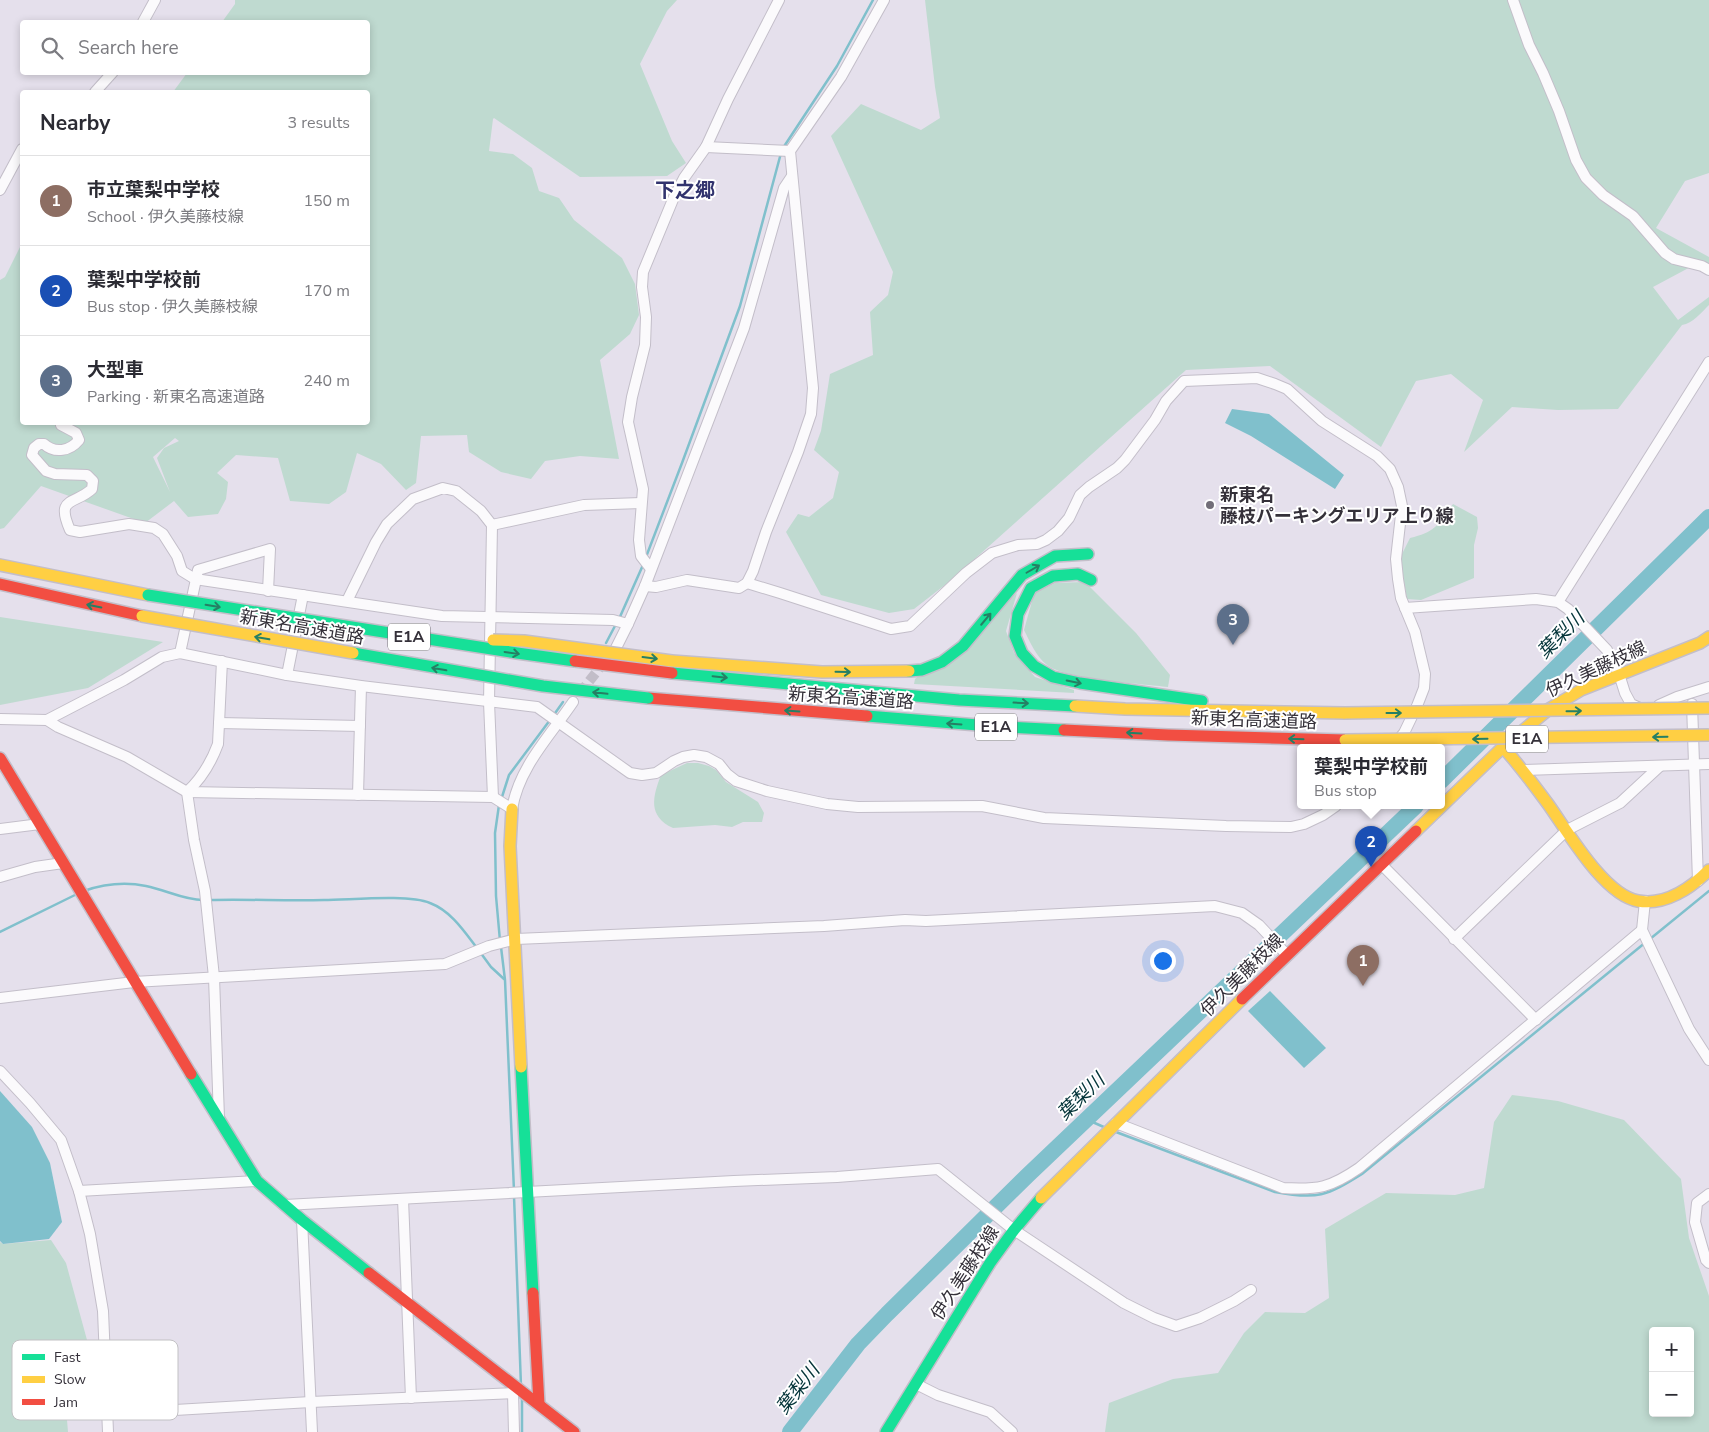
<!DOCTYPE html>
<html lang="en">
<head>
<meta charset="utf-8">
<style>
  :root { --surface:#fff; --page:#f2f2f3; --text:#2b2b33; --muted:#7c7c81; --line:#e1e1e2; --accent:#1a73e8 }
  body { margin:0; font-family:"Nunito Sans","Noto Sans JP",sans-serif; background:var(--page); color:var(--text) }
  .controls { position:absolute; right:15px; bottom:15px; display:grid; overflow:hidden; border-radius:5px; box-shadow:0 2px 8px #0003 }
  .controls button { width:45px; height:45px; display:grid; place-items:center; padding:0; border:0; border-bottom:1px solid var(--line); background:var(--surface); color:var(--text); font:25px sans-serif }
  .you { position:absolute; left:1162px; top:960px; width:18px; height:18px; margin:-12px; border:4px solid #fff; border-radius:50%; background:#1a73e8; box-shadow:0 0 0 8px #1a73e833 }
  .badge { display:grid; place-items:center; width:32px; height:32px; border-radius:50%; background:var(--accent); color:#fff; font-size:16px; font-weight:700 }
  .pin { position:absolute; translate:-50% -41px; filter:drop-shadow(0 1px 2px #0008) }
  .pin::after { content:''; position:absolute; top:26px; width:18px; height:15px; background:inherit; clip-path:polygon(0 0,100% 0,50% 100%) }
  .popup { position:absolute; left:1297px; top:744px; width:148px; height:65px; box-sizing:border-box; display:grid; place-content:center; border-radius:5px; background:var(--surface); filter:drop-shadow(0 1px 4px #0005); font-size:16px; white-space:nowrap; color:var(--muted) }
  .popup b { font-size:19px; color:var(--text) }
  .popup::after { content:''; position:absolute; left:50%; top:100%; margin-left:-10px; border:10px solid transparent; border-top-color:var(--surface) }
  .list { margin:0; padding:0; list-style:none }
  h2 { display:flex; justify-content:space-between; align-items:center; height:65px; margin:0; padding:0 20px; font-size:21px }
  h2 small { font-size:16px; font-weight:400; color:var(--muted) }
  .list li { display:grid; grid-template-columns:32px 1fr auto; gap:15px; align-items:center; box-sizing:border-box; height:90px; padding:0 20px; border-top:1px solid var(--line) }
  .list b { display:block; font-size:19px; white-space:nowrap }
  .list p { margin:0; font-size:16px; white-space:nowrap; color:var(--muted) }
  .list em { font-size:16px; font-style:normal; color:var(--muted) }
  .icon { flex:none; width:28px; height:28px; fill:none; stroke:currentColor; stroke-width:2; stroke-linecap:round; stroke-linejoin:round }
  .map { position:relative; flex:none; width:1709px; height:1432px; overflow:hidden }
  .search { position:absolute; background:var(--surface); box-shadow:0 2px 8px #0003; left:20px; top:20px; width:350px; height:55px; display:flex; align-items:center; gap:12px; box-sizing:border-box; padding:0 18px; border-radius:5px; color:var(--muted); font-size:19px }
  .panel { position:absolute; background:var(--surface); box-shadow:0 2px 8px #0003; left:20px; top:90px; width:350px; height:335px; border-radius:5px }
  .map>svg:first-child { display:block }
  .green { fill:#bfdad0; fill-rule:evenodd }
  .water { fill:#80c0cc }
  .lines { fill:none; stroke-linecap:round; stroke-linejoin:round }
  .stream { stroke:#80c0cc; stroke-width:2.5 }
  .river { stroke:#80c0cc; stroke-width:16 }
  .street-tunnel { stroke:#c2bdc8; stroke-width:10; stroke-dasharray:10 5; stroke-linecap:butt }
  .street-casing { stroke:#c3bec9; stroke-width:12 }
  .fast-casing { stroke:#c3bec9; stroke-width:14 }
  .slow-casing { stroke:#c3bec9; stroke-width:14 }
  .jam-casing { stroke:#c3bec9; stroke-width:14 }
  .street { stroke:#fbfafc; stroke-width:10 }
  .fast { stroke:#16e098; stroke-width:11 }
  .slow { stroke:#ffcf43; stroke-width:11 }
  .jam { stroke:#f24e42; stroke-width:11 }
  .fast-bridge-casing { stroke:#c3bec9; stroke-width:14; stroke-linecap:butt }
  .slow-bridge-casing { stroke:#c3bec9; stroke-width:14; stroke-linecap:butt }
  .jam-bridge-casing { stroke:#c3bec9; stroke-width:14; stroke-linecap:butt }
  .fast-bridge { stroke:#16e098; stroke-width:11 }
  .slow-bridge { stroke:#ffcf43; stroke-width:11 }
  .jam-bridge { stroke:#f24e42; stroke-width:11 }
  .oneway { stroke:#267f64 }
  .poi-dot { fill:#726e78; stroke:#fff; stroke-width:2 }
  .labels { text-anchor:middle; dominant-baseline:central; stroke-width:4; stroke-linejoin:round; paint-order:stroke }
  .shield { fill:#fff; stroke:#716e74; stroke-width:1 }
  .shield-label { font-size:16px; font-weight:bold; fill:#343039 }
  .poi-label { font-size:18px; font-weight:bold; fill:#343039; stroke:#fff; text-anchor:start }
  .street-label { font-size:18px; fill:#343039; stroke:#fff }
  .water-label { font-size:19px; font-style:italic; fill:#043439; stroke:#fff }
  .quarter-label { font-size:20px; font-weight:bold; fill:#31336e; stroke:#fff }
  .key { fill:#fff; stroke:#c2c1c4; stroke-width:1 }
  .key-label { font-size:14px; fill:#343039 }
</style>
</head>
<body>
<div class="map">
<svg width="1709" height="1432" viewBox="0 0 1709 1432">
  <rect width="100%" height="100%" fill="#e5e0ec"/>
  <g class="green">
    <path d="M235 0H677L667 11 640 64 672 141 686 163 667 176 580 177 494 118 493 119 489 151 513 154 532 168 539 191 559 198 574 220 622 258 635 284 639 315 630 334 600 360 619 459 580 456 545 461 531 479 501 472 469 452 467 435 421 436 416 483 406 490 381 464 357 453 346 492 329 504 290 501 278 458 236 455 217 473 228 482 226 499 218 514 188 517 174 501 145 523 41 486 4 528 0 529V280L5 277 22 243V422H368V92H173L187 73 368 72V22H222L235 4ZM175 438 179 441 164 448 157 458 170 492 153 457Z"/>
    <path d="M925 0H1709V173L1685 181 1656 228 1709 257V270L1696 264 1653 287 1678 320 1709 297V305C1701 313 1693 323 1682 325L1618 409 1558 410 1512 407 1464 452 1483 400 1451 374 1416 381 1381 447 1270 366 1186 370 950 581 914 609 889 613 821 595 786 532 798 514 809 517 833 498 839 472 814 450 821 431 830 374 873 355 870 312 888 295 893 272 831 136 861 104 921 130 940 118 935 87Z"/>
    <path d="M1453 504 1477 517 1478 528 1474 545V578L1421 600 1407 599 1400 558 1410 538C1435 532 1439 525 1453 504Z"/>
    <path d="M1085 582 1136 633 1170 675 1168 687C1143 684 1064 679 1047 665 1036 656 1030 642 1024 630L1034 594 1055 583Z"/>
    <path d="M1017 593 1006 631 1014 653 1035 677 1074 690V693L914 684 915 679Z"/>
    <path d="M0 617 163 642 88 688 0 705Z"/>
    <path d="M687 763H698L709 766 716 770 726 782 758 802 764 813 762 822H743L732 827 715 825 673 828C647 816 653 796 661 775Z"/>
    <path d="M1512 1095 1558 1101 1624 1120 1681 1179 1689 1238 1709 1296V1432H1105L1109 1403 1173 1379 1218 1373 1244 1333 1265 1312 1305 1313 1329 1298 1325 1229 1386 1193 1455 1195 1484 1188 1494 1122ZM1653 1331H1690V1413H1653Z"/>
    <path d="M51 1240 66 1263 90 1351 65 1396 68 1432H0V1242L3 1244Z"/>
  </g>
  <g class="water">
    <path d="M1232 409 1269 414 1344 475 1335 489 1251 436 1225 423Z"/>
    <path d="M1270 991 1326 1048 1304 1068 1248 1011Z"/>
    <path d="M0 1091 32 1127 50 1163 62 1222 49 1239 3 1244 0 1241Z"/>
  </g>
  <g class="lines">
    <g class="stream">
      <path d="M783 148 837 66 873 0"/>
      <path d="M646 557 682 463 740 306 781 153"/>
      <path d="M619 619 643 565"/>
      <path d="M606 643 616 624"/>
      <path d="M553 716 563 702"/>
      <path d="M501 800 509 775 550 720"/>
      <path d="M499 805 495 833 496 896 500 941"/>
      <path d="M84 891C104 884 126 882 146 886 166 890 184 900 203 900"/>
      <path d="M209 900C247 899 286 901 324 900 350 900 408 894 430 903 451 911 464 931 477 948"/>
      <path d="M0 932 77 894"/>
      <path d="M1650 939 1709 891"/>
      <path d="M501 947 505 980 514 1191"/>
      <path d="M480 952 491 967 504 979"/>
      <path d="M1088 1120 1106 1128"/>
      <path d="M1116 1132 1275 1192C1317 1200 1327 1196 1362 1174L1646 942"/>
      <path d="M514 1196 521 1386"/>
      <path d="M522 1399V1432"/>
    </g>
    <g class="river">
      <path d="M1441 781 1709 517"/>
      <path d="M790 1432 858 1344 887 1314 1028 1175 1416 806"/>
    </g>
    <path class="street-tunnel" d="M580 693 605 661"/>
    <g class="street-casing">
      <g id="street">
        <path d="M1513 0 1529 45 1543 73 1559 111 1576 160 1586 178 1603 195 1633 216 1665 253 1674 259 1702 266 1709 270"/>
        <path d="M143 22 155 0"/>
        <path d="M95 92 113 72"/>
        <path d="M706 147 790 151"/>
        <path d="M0 190 22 149"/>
        <path d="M61 425 76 433 79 440C70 451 55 454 44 444H39L34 448 32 455 46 471 55 474 87 475 93 481 92 489C75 505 55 496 70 530L80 532 129 524 154 528 163 534 177 556 182 571 195 579 442 616 613 620 628 624"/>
        <path d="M492 525 584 505 641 503"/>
        <path d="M651 569 641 556 639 540 643 489 628 422 632 397 645 345 646 317 642 287 643 272 674 197 684 178 706 147 728 99 779 0"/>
        <path d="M747 583 780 593 891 629 910 626 966 573 992 553 1018 545 1037 544 1046 540 1058 531 1069 518 1080 495 1089 487 1117 468 1125 460 1155 420 1166 401 1184 381 1257 378 1275 384 1287 389 1322 421 1377 456 1390 469 1398 487 1402 506 1396 559 1398 579 1401 598 1415 632 1425 674 1424 688 1417 706 1404 733 1391 748"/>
        <path d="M645 586 656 587 687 580 739 588 747 583 753 571 766 532 798 452 811 414 813 388 790 151 841 77 884 0"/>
        <path d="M347 601 376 542 387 524 413 499 443 488 456 491 481 511 492 525 489 702 493 797"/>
        <path d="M1558 602 1709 362"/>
        <path d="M1405 608 1536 599 1558 602 1568 609 1607 650 1619 674 1625 693 1631 704 1640 708"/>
        <path d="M616 648 628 624 645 586 744 328 784 188 792 176"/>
        <path d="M180 653 287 675 361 686 537 707 630 773 642 775 656 773 674 761 683 757 694 755 706 757 719 764 727 774 736 781 767 791 827 804 858 807 982 806 1044 818 1226 826 1291 827 1304 824 1323 815 1336 806"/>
        <path d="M287 675 303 595"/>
        <path d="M1692 704 1698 881"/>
        <path d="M1659 705 1677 697 1709 687"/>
        <path d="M0 719 47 720 124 680 162 657 180 653 198 570 270 549 268 591"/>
        <path d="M47 720 58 727 127 757 187 792 493 797 512 809C519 767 550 736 573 702"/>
        <path d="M219 723 360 726"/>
        <path d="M1523 770 1709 764"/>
        <path d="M187 792 194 840 205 891 214 977 219 1118"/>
        <path d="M187 792C202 778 211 763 218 744L222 661"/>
        <path d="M358 795 361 686"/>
        <path d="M0 829 40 824"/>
        <path d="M1381 864 1536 1020"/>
        <path d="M0 877 35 867 63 863"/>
        <path d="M1645 901 1642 930 1689 1029 1709 1060"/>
        <path d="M1454 939 1567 830 1620 803 1660 766"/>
        <path d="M0 998 134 982 445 964 489 946 516 939 824 926 905 920 926 921 1215 906 1242 913 1259 925 1287 955"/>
        <path d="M0 1071 30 1103 61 1140 79 1191 90 1234 103 1311 108 1432"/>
        <path d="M1116 1123 1283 1188C1318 1190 1330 1188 1359 1168L1642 930"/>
        <path d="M79 1191 257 1181"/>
        <path d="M1709 1194 1697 1203 1695 1222 1706 1260 1709 1263"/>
        <path d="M403 1199 411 1398"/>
        <path d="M285 1205 734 1181 837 1177 938 1169 1014 1230 1124 1303 1154 1318 1176 1326 1200 1318 1234 1301 1251 1290"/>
        <path d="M302 1220 312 1432"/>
        <path d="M916 1384 938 1395 990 1412 1012 1432"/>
        <path d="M107 1414 311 1402 513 1393"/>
        <path d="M514 1432 513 1393 516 1389"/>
      </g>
    </g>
    <g class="fast-casing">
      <g id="fast">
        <path d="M1091 580 1078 574 1053 576 1031 588 1018 614 1015 636 1022 653 1034 666 1053 677 1080 683 1202 701"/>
        <path d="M909 671 922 670 942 662 963 646 1022 575 1055 556 1088 554"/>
        <path d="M672 673 959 700 1075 706"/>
        <path d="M867 716 990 726 1064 730"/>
        <path d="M521 1067 533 1293"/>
        <path d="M191 1074 257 1181 302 1220 369 1273"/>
        <path d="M886 1432 990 1263 1014 1230 1041 1198"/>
      </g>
    </g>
    <g class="slow-casing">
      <g id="slow">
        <path d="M0 565 148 595"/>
        <path d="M672 661 822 672 909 671"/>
        <path d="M1075 706 1125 709 1345 713"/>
        <path d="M1503 747C1519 765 1534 785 1548 804 1568 832 1604 895 1638 901 1665 906 1691 888 1709 870"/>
        <path d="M512 809 510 846 521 1067"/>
        <path d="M1416 831 1503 747 1549 709 1581 690 1700 643 1709 637"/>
        <path d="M1041 1198 1242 999"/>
      </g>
    </g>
    <g class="jam-casing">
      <g id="jam">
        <path d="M0 584 142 616"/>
        <path d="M648 698 867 716"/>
        <path d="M1064 730 1168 735 1345 740"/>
        <path d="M0 758 191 1074"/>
        <path d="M1242 999 1416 831"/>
        <path d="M369 1273 574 1432"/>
        <path d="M533 1293 539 1404"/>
      </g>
    </g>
    <use href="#street" class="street"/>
    <use href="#fast" class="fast"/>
    <use href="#slow" class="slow"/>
    <use href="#jam" class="jam"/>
    <g class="fast-bridge-casing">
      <g id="fast-bridge">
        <path d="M148 595 517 653 575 661"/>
        <path d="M353 653 543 686 648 698"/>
      </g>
    </g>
    <g class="slow-bridge-casing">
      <g id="slow-bridge">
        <path d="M142 616 353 653"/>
        <path d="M493 640 524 641 672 661"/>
        <path d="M1345 713 1709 708"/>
        <path d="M1345 740 1709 735"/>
      </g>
    </g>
    <g class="jam-bridge-casing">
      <path id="jam-bridge" d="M575 661 672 673"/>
    </g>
    <use href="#fast-bridge" class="fast-bridge"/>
    <use href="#slow-bridge" class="slow-bridge"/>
    <use href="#jam-bridge" class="jam-bridge"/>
  </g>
  <defs><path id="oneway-shaft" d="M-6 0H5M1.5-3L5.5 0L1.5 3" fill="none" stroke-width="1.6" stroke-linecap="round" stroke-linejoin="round" transform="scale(1.25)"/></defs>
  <g class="oneway">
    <use href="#oneway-shaft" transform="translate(1033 569) rotate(-30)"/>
    <use href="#oneway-shaft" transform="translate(94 606) rotate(-168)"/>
    <use href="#oneway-shaft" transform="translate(213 606) rotate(9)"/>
    <use href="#oneway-shaft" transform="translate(986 619) rotate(-50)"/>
    <use href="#oneway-shaft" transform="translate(262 638) rotate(-170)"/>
    <use href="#oneway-shaft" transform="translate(512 653) rotate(8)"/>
    <use href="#oneway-shaft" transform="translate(650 658) rotate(7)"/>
    <use href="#oneway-shaft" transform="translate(439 669) rotate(-170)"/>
    <use href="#oneway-shaft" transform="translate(843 672) rotate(1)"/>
    <use href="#oneway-shaft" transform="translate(720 677) rotate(6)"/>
    <use href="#oneway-shaft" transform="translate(1074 682) rotate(12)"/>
    <use href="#oneway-shaft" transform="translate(600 693) rotate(-174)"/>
    <use href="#oneway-shaft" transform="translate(1021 703) rotate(3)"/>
    <use href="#oneway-shaft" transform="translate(792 711) rotate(-176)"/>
    <use href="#oneway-shaft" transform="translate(1574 711) rotate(-1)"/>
    <use href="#oneway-shaft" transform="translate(1394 713)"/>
    <use href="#oneway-shaft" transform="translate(954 724) rotate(-176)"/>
    <use href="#oneway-shaft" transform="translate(1134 733) rotate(-177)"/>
    <use href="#oneway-shaft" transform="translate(1660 737) rotate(179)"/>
    <use href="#oneway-shaft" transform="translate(1296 739) rotate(-178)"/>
    <use href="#oneway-shaft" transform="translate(1480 739) rotate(179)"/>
  </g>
  <circle class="poi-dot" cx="1210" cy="505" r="5"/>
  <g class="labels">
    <g class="shield">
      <rect x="388" y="623.5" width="42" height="27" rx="4"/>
      <rect x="975" y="713.5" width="42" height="27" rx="4"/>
      <rect x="1506" y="725.5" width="42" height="27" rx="4"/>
    </g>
    <g class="shield-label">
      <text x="409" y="637">E1A</text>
      <text x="996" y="727">E1A</text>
      <text x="1527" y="739">E1A</text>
    </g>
    <g class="poi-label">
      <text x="1220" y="495">新東名<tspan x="1220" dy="21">藤枝パーキングエリア上り線</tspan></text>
    </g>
    <g class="street-label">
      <text transform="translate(302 627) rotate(10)">新東名高速道路</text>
      <text transform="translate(1596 669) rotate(-25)">伊久美藤枝線</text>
      <text transform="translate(851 698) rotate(4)">新東名高速道路</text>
      <text transform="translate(1254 720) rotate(2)">新東名高速道路</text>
      <text transform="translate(1242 975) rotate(-45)">伊久美藤枝線</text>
      <text transform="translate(965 1273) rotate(-57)">伊久美藤枝線</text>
    </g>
    <g class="water-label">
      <text transform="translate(1561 635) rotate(-45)">葉梨川</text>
      <text transform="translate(1081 1097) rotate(-44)">葉梨川</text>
      <text transform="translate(798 1389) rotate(-52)">葉梨川</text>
    </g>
    <g class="quarter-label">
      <text x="685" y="190">下之郷</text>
    </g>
  </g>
  <rect x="12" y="1340" width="166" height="80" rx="8" class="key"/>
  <rect x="22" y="1354" width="23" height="6" fill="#16e098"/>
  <rect x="22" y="1376" width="23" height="7" fill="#ffcf43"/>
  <rect x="22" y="1399" width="23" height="6" fill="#f24e42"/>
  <g class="key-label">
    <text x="54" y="1362">Fast</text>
    <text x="54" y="1384">Slow</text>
    <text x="54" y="1407">Jam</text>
  </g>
</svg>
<div class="controls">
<button>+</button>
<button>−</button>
</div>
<div class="you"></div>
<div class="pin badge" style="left:1363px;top:986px;background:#8d6e63">1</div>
<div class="pin badge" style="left:1371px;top:867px;background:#1a4fb4">2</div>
<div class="popup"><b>葉梨中学校前</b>Bus stop</div>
<div class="pin badge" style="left:1233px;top:645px;background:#5c6f8a">3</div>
<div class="search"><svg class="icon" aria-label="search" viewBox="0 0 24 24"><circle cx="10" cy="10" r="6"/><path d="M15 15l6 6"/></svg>Search here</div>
<section class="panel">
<h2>Nearby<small>3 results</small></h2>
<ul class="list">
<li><span class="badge" style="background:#8d6e63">1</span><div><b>市立葉梨中学校</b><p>School · 伊久美藤枝線</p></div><em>150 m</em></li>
<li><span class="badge" style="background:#1a4fb4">2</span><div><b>葉梨中学校前</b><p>Bus stop · 伊久美藤枝線</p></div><em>170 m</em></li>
<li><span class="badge" style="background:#5c6f8a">3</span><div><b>大型車</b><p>Parking · 新東名高速道路</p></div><em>240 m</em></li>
</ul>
</section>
</div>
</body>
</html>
